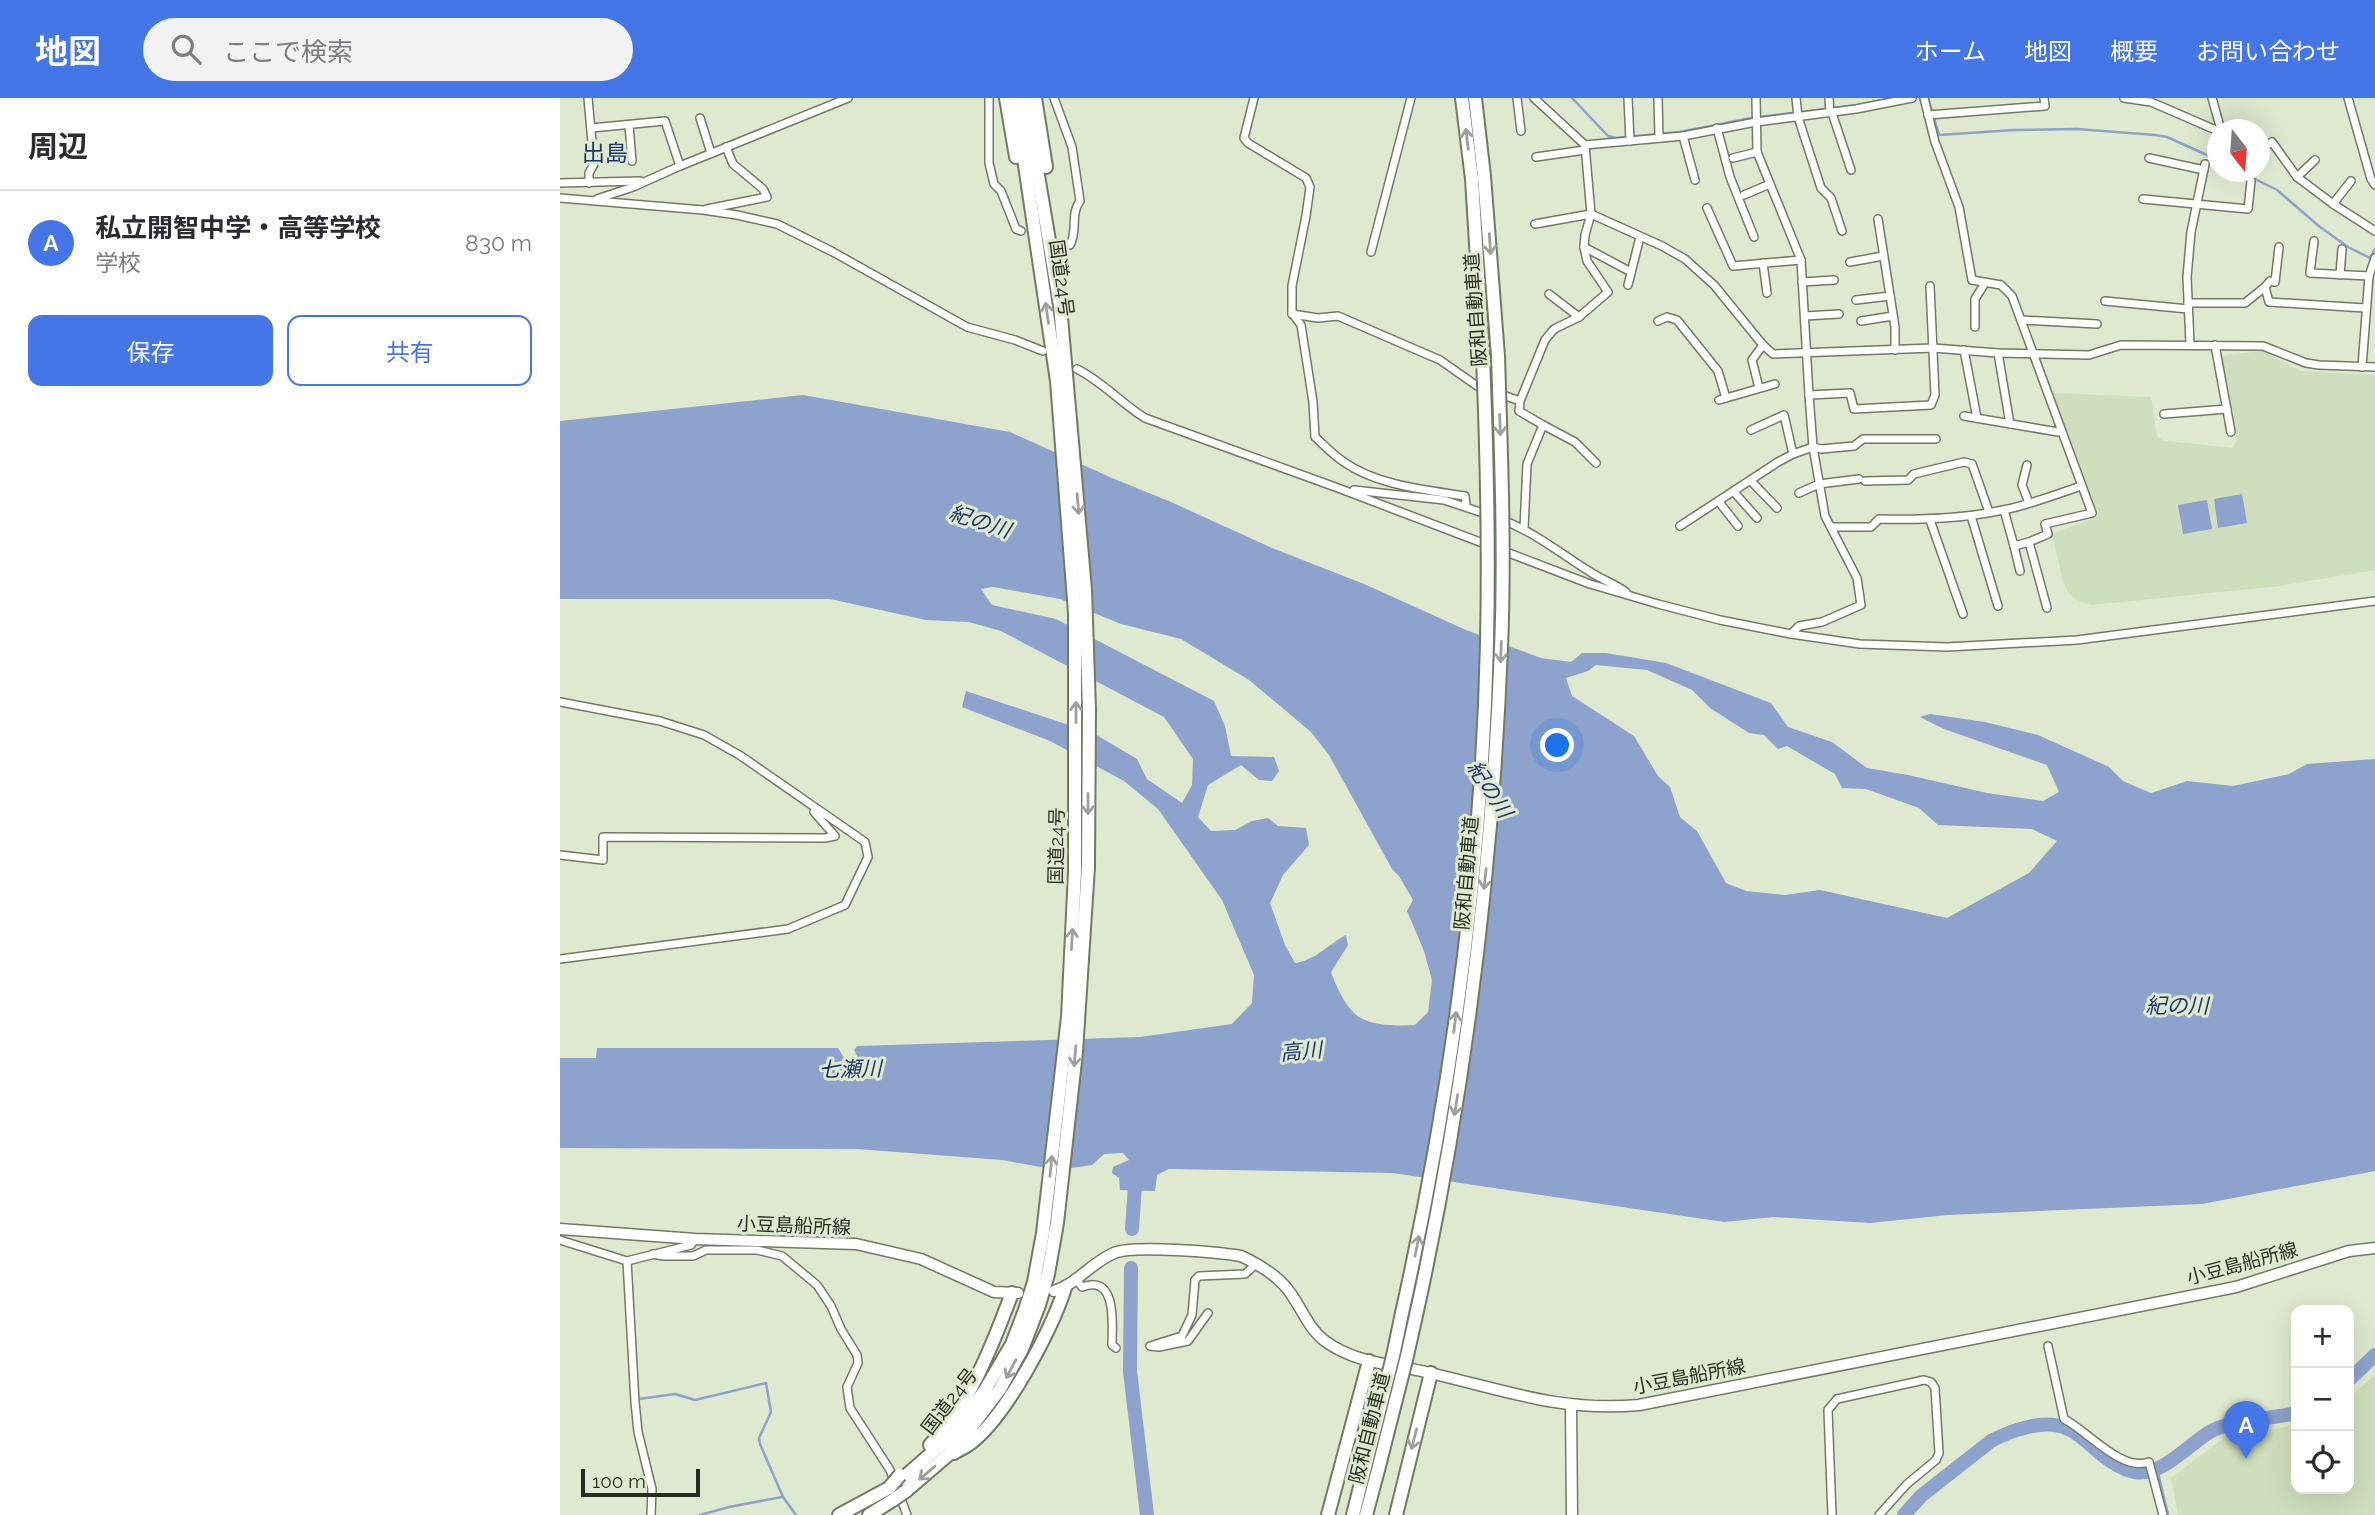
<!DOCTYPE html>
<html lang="ja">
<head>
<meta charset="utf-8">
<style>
  :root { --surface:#fff; --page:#f2f2f3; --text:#2b2b33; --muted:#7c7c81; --line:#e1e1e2; --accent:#4476e7 }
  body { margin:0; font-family:Raleway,"Noto Sans JP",sans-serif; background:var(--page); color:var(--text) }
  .controls { position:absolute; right:21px; bottom:21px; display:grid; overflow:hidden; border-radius:14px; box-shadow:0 7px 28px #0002 }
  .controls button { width:63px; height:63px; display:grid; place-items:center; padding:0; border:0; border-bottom:2px solid var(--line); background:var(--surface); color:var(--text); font:35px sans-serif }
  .compass { position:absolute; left:1647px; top:21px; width:63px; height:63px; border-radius:50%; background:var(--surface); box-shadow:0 7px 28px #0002; rotate:163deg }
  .scale { position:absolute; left:21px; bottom:18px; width:119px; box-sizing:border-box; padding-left:7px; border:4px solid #272c22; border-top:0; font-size:19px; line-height:24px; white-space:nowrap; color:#272c22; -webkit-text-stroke:5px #dee9cf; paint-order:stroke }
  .you { position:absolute; left:998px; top:648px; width:24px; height:24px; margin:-18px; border:5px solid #fff; border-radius:50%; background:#1a73e8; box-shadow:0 0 0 10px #1a73e833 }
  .badge { display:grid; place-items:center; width:46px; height:46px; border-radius:50%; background:var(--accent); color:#fff; font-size:23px; font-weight:700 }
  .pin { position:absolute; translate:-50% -58px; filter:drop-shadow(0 2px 4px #0008) }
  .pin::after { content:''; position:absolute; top:37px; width:24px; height:21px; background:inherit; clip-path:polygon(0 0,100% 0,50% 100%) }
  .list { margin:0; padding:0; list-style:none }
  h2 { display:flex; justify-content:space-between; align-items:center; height:91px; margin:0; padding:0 28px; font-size:30px }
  h2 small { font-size:23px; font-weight:400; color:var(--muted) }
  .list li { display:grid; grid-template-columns:46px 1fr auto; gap:21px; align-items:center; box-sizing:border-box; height:105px; padding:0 28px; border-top:2px solid var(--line) }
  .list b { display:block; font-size:26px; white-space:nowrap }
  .list p { margin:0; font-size:23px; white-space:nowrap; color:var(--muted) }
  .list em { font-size:23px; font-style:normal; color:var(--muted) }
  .actions { display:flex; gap:14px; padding:21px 28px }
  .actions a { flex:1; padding:16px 0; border:2px solid var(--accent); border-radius:14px; text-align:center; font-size:24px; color:var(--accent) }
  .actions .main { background:var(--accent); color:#fff }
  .icon { flex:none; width:38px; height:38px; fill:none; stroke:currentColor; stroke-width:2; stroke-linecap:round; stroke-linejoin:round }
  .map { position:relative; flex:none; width:1815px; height:1417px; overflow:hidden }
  header { display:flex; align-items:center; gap:42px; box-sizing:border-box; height:98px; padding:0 35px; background:var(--accent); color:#fff }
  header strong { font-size:33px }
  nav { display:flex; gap:38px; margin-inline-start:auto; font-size:24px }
  .search { width:490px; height:63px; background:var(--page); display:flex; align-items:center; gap:18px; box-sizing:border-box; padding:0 24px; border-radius:38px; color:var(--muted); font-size:26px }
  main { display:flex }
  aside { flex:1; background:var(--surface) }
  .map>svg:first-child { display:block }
  .built { fill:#cfdebc }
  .water { fill:#8da2cc; fill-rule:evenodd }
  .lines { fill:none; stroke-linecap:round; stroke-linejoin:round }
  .stream { stroke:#8da2cc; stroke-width:2.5 }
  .river { stroke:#8da2cc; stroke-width:14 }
  .street-casing { stroke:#717b63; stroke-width:10 }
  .secondary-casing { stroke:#717b63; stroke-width:13 }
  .highway-casing { stroke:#717b63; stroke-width:16 }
  .street { stroke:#fff; stroke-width:7 }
  .secondary { stroke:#fff; stroke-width:10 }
  .highway { stroke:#fff; stroke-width:12 }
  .highway-bridge-casing { stroke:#717b63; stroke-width:16; stroke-linecap:butt }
  .highway-bridge { stroke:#fff; stroke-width:12 }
  .oneway { stroke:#9ea09c }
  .labels { text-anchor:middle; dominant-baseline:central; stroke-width:6; stroke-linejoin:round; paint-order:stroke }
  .street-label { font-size:19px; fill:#272c22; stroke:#dee9cf }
  .water-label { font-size:21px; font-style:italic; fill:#1f366b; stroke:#dee9cf }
  .quarter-label { font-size:23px; fill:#1d356c; stroke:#dee9cf }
</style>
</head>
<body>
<header>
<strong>地図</strong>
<div class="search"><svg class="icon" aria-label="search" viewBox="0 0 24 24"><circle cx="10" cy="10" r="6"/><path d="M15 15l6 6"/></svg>ここで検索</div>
<nav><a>ホーム</a><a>地図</a><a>概要</a><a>お問い合わせ</a></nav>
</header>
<main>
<aside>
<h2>周辺<small></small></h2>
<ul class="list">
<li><span class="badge">A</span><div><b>私立開智中学・高等学校</b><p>学校</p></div><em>830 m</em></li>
</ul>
<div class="actions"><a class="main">保存</a><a>共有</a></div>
</aside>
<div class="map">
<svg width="1815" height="1417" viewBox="0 0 1815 1417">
  <rect width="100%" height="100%" fill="#dee9cf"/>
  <g class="built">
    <path d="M1702 253 1740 273 1815 277V472L1719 488 1532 507 1517 503 1508 494 1503 483 1492 436 1539 418 1492 295 1591 299 1597 338 1605 343 1673 350 1677 343 1661 260 1666 257Z"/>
    <path d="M1815 1277V1417H1618L1611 1380 1661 1342 1736 1327V1391H1789V1300Z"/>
  </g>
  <g class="water">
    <path d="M243 297 450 334 552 380 611 404 712 450 804 486 906 532 981 560 1011 564 1022 555H1046L1106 565 1211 605 1228 629 1272 644 1307 670 1348 677 1427 695 1483 703 1499 694 1487 667 1384 631 1360 619 1370 616 1425 624 1478 637 1549 669 1563 683 1591 695 1627 683 1673 688 1729 676 1747 666 1815 661V1073L1642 1106 1388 1117 1310 1125 1214 1119 1164 1124 833 1075 609 1071 597 1077 595 1093 560 1092 559 1080 552 1075 553 1069 569 1062 563 1055 544 1056 532 1067 497 1072 442 1062 297 1051 0 1050V960H36L37 950H278L295 978 309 981 294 952 297 948 580 939 672 926 692 905 694 877 662 802 598 711 564 683 490 643 402 609 406 593 533 635 577 661 587 681 622 705 632 687 633 661 604 619 441 533 409 524 366 522 270 501H0V323ZM433 489 500 501 561 526 621 541 689 582 751 634 769 657 832 771 839 778 853 802 847 813 864 853 872 882 868 914 855 927C840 928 814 928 801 920 787 913 776 888 771 874L788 847 786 837C769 846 754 863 735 865L725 847 710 805 723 777 749 747 746 730 718 728 708 720 692 723 675 732 651 733 638 719 648 687 681 667 699 682 712 683 719 673 714 659 671 658 665 628 654 603 496 521 432 507 421 491ZM1036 567 1087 572 1132 592 1150 610 1189 635 1204 637 1218 651 1227 648 1275 676 1282 690 1306 691 1359 710 1378 727 1472 731 1497 743 1469 775 1387 820 1260 792 1225 797 1186 793 1166 785 1137 733 1120 719 1110 689 1098 678 1074 638 1012 598 1006 580 1028 573Z"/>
    <path d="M1682 396 1687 425 1658 430 1654 401Z"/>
    <path d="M1647 402 1652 431 1623 436 1618 407Z"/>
  </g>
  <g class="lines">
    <g class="stream">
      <path d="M1012 0 1048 38 1056 40 1120 34 1191 20"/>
      <path d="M1368 0 1379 37 1454 32 1517 31 1595 37 1607 39 1658 62"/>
      <path d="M1199 19 1298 7 1331 0"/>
      <path d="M1681 74 1717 92 1760 129 1788 149 1810 160 1815 151"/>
      <path d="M79 1301 115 1296 135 1302 206 1285 211 1314 199 1340 200 1346 223 1399 236 1417"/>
      <path d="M1597 1371 1608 1417"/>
      <path d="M140 1417 169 1409 222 1399"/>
    </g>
    <g class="river">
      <path d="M572 1131 576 1073"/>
      <path d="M571 1170 570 1273 587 1417"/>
      <path d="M1789 1282 1815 1257"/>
      <path d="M1344 1417 1361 1398 1431 1343C1452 1332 1486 1320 1508 1331 1518 1335 1526 1343 1534 1350 1545 1360 1559 1371 1575 1374 1600 1379 1629 1347 1648 1335 1673 1320 1708 1322 1736 1315"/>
    </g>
    <g class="street-casing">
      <g id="street">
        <path d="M28 0 34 66 29 75V85"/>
        <path d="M429 0V65L434 86 441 93 456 131 461 133"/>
        <path d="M494 0 512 49 520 103C510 116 518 133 510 147H507"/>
        <path d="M694 0 684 40 688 45 746 80 750 89 746 118 732 188V215L741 227 753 304 755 339C764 347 773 357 784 364 816 387 866 392 905 398L906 408"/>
        <path d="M957 0 961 33"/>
        <path d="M1068 0 1070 43"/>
        <path d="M1098 0 1099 40"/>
        <path d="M1196 0 1197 54 1241 162 1249 297 1253 349 1265 418 1297 480 1301 507 1262 524 1239 528 1231 536"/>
        <path d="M1236 0 1238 19 1261 90 1271 100 1282 133"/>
        <path d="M1269 0 1270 15"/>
        <path d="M1364 0 1375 44 1399 109 1412 182 1441 187 1452 198 1532 415 1485 426 1488 436 1469 444"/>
        <path d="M1564 0 1591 4 1658 33"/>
        <path d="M1652 0 1661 32"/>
        <path d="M1788 0 1811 81 1815 87"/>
        <path d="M1272 15 1291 72"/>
        <path d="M1368 17 1485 8 1484 0"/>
        <path d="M140 20 151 55"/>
        <path d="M69 27 72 63"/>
        <path d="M31 30 105 23 120 68"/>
        <path d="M1157 30 1170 79 1194 139"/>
        <path d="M1123 38 1135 82"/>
        <path d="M1025 47 1123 38 1196 24 1296 11 1352 0"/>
        <path d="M1700 51 1712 44 1737 79 1773 106 1815 133"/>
        <path d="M976 59 1025 52"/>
        <path d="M1173 60 1197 54"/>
        <path d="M1589 60 1644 72"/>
        <path d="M1737 79 1755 62"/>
        <path d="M0 85 80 83"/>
        <path d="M1184 97 1210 86"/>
        <path d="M0 100 143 112 177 117 217 126 273 154 407 229 455 242 483 253"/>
        <path d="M37 101 73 89 120 68 288 0"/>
        <path d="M1583 101 1688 111 1691 83"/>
        <path d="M1773 106 1791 83"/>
        <path d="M1147 110 1173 168 1241 162"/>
        <path d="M147 111 207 99 203 91 173 66 166 49"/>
        <path d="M1318 121 1335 229V252"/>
        <path d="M975 126 1031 116 1102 148 1125 161 1154 187 1203 247 1213 256 1373 250 1438 255 1529 257 1561 247 1703 248 1746 265 1759 267 1815 269"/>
        <path d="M1754 143 1750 175 1809 178"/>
        <path d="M1024 149 1071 174"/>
        <path d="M1719 149 1715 184 1710 183 1705 189 1709 204 1805 210"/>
        <path d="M811 154 851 0"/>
        <path d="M1290 164 1323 158"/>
        <path d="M1203 165 1207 195"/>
        <path d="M1780 177 1782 151"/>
        <path d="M1242 184 1274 182"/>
        <path d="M1068 187 1080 139"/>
        <path d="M989 196 1019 219"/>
        <path d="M1296 202 1330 198"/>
        <path d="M1545 203 1628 211"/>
        <path d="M1628 205H1685L1705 189"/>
        <path d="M732 216 758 220 778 218 880 262 917 288 960 303"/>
        <path d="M1245 218 1279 216"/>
        <path d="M1461 222 1537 226"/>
        <path d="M1098 223 1107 219 1117 222 1158 273 1166 300"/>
        <path d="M1301 223 1333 218"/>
        <path d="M1415 229V201L1425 185"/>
        <path d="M1630 246 1627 179 1631 134 1645 66"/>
        <path d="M1655 247 1671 334"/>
        <path d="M1404 252 1417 320"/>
        <path d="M1438 255 1450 326"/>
        <path d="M1802 269 1809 178 1815 160"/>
        <path d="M517 271C543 284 561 305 585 320L778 390 1030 486 1098 506 1160 522 1231 536 1300 546 1387 549 1517 542 1815 503"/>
        <path d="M1199 290 1192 262 1203 247"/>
        <path d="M1249 297 1290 295 1294 311 1371 307 1375 297 1370 188"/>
        <path d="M1159 302 1215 286"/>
        <path d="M1604 316 1667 311"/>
        <path d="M1404 318 1498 334"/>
        <path d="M983 327 1015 344 1036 365"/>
        <path d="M1191 332 1224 317 1233 356"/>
        <path d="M1467 367 1462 387 1469 405"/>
        <path d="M1191 383 1217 410"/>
        <path d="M1305 383 1348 382 1354 376 1404 364 1412 366 1429 414"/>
        <path d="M794 392 884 402 929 417"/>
        <path d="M1174 394 1197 420"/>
        <path d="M1239 395 1259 386 1299 381"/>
        <path d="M1159 404 1178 428"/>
        <path d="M1444 412 1454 448 1469 444 1487 510"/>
        <path d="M1411 418 1438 508"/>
        <path d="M940 421C975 434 1001 456 1032 475 1043 482 1055 486 1066 494"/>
        <path d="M1370 422 1403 516"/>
        <path d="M1120 428 1218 364 1233 356 1253 349 1261 351 1294 348 1303 341H1376"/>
        <path d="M1271 429H1311L1319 421C1361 422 1402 421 1443 412 1469 407 1495 397 1521 388"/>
        <path d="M964 430 967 366 983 327 959 313 960 303 985 242 994 231 1019 219 1048 194 1027 163 1024 149 1025 137 1031 116 1025 47 974 0"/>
        <path d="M1454 448 1460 473"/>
        <path d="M0 604 100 623 144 637 181 658 305 744 308 759 285 807 228 831 0 861"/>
        <path d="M0 757 43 762V739L265 740 275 738 254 714"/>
        <path d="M0 1142 67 1163 131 1147 135 1141"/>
        <path d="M93 1156 103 1158H133L146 1152H197L222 1158 257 1187 271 1208 281 1231 297 1257 298 1265 287 1289 290 1310 330 1372 347 1417"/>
        <path d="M67 1163 75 1304 78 1334 92 1391 91 1417"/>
        <path d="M515 1180 522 1189C558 1175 552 1229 552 1247L556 1250"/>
        <path d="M648 1215 628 1243 599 1249 590 1248 622 1238 632 1217 635 1182 639 1178 685 1176 697 1165"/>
        <path d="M1488 1248 1504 1321C1528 1333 1561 1374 1589 1364L1603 1417"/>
        <path d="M1272 1417 1268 1312 1277 1301 1364 1282 1371 1284 1375 1290 1379 1355 1376 1362 1347 1386 1319 1417"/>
      </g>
    </g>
    <g class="secondary-casing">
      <g id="secondary">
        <path d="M0 1131 135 1141 296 1146 361 1161 434 1194 458 1195"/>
        <path d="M494 1193C517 1186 532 1164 554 1155 574 1147 657 1154 681 1158 696 1165 712 1174 724 1187 740 1204 746 1229 765 1243 796 1266 834 1266 870 1275 945 1292 999 1314 1079 1307L1676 1189 1789 1153 1815 1150"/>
        <path d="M1011 1308 1012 1417"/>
      </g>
    </g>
    <g class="highway-casing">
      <g id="highway">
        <path d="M446 0 456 59"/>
        <path d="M475 0 486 69"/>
        <path d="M902 0 912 81 923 260"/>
        <path d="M915 0 924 78 938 258"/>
        <path d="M833 1258 842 1215"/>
        <path d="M846 1262 855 1222"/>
        <path d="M370 1347C411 1303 431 1251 452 1195"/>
        <path d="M394 1355C398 1352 404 1350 408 1347 445 1321 491 1233 505 1190"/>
        <path d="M342 1381 388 1341 425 1292 452 1246 465 1212 474 1184 483 1135 508 919 515 774V515L497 283 455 0"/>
        <path d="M346 1393 388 1357 400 1344 440 1291 462 1251 479 1207 488 1176 497 1125 516 954 528 769 529 611 525 492 500 208 465 0"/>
        <path d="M279 1417 329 1390"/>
        <path d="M309 1417 333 1402"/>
        <path d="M768 1417 809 1263"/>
        <path d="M793 1417 805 1369"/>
        <path d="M806 1417 818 1372"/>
        <path d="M836 1417 871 1275"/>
      </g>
    </g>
    <use href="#street" class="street"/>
    <use href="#secondary" class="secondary"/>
    <use href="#highway" class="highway"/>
    <g class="highway-bridge-casing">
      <g id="highway-bridge">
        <path d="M842 1215C891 995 922 770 927 545 929 450 927 355 923 260"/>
        <path d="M855 1222C904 1001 932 776 941 550 945 453 941 356 938 258"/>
        <path d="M805 1369 833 1258"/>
        <path d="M818 1372 846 1262"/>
        <path d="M329 1390 340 1377"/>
        <path d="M333 1402 346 1393"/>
      </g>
    </g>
    <use href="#highway-bridge" class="highway-bridge"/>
  </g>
  <defs><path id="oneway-shaft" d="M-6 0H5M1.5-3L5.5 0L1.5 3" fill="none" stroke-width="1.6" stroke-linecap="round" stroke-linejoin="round" transform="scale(1.75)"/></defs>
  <g class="oneway">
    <use href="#oneway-shaft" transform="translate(907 41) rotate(-97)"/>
    <use href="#oneway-shaft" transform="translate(930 146) rotate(86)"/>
    <use href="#oneway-shaft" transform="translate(487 215) rotate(-98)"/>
    <use href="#oneway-shaft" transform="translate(940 327) rotate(88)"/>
    <use href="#oneway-shaft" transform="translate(518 406) rotate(85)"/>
    <use href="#oneway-shaft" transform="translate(941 554) rotate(92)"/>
    <use href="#oneway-shaft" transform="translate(516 614) rotate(-90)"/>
    <use href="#oneway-shaft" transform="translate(528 706) rotate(90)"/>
    <use href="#oneway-shaft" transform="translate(925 781) rotate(96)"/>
    <use href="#oneway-shaft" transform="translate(512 841) rotate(-87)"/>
    <use href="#oneway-shaft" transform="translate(895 924) rotate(-83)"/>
    <use href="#oneway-shaft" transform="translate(515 958) rotate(95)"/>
    <use href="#oneway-shaft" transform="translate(896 1007) rotate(99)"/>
    <use href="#oneway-shaft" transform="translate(491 1068) rotate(-84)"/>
    <use href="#oneway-shaft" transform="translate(857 1148) rotate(-79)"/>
    <use href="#oneway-shaft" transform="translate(451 1271) rotate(118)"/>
    <use href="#oneway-shaft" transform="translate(854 1341) rotate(104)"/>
    <use href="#oneway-shaft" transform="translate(367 1375) rotate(140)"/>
  </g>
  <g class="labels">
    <g class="street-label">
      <text transform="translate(502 180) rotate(82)">国道24号</text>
      <text transform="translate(915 212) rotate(-94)">阪和自動車道</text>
      <text transform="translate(496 748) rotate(-89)">国道24号</text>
      <text transform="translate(906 775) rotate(-85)">阪和自動車道</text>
      <text transform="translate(234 1127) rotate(2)">小豆島船所線</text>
      <text transform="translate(1682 1165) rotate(-15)">小豆島船所線</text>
      <text transform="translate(1129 1278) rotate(-11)">小豆島船所線</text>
      <text transform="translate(389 1303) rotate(-52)">国道24号</text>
      <text transform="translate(809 1330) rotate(-76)">阪和自動車道</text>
    </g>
    <g class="water-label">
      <text transform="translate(420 423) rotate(18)">紀の川</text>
      <text transform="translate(930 691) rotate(57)">紀の川</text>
      <text x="1617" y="907">紀の川</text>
      <text transform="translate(741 953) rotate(-5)">高川</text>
      <text transform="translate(290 971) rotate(-1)">七瀬川</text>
    </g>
    <g class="quarter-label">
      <text x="45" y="54">出島</text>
    </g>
  </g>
</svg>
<div class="controls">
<button>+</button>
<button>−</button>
<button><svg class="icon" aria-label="locate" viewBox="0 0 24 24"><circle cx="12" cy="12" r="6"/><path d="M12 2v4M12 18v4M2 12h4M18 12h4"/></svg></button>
</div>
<svg class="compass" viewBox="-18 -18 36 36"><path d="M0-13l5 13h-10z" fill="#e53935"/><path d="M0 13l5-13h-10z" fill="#7c7c81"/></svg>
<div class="scale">100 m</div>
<div class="you"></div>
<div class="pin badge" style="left:1686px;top:1361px">A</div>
</div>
</main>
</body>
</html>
